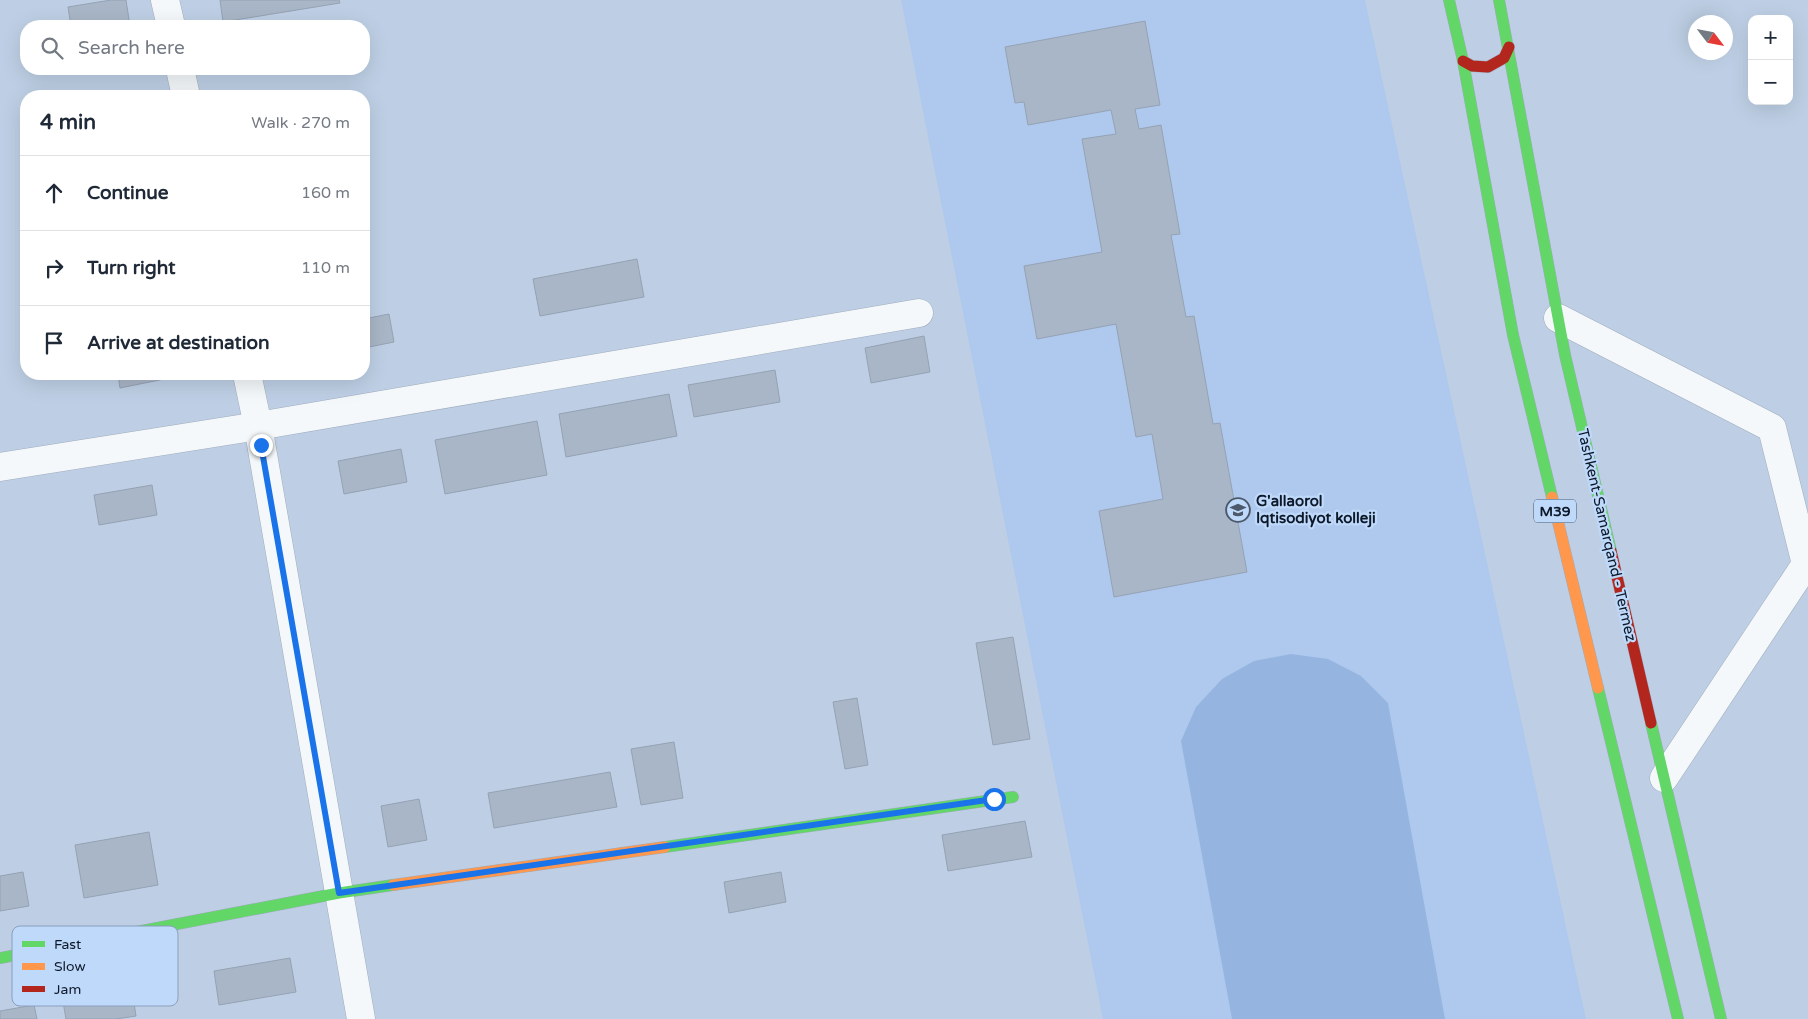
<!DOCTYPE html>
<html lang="en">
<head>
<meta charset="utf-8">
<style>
  :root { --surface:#fff; --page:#f2f2f3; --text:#1f2937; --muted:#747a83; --line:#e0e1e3 }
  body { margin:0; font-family:"Varela Round",sans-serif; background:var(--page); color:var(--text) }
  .controls { position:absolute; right:15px; top:15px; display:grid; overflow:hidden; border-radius:10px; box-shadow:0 5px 20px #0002 }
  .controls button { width:45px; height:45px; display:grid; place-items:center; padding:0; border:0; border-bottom:1px solid var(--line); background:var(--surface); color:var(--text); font:25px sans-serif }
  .compass { position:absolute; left:1688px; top:15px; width:45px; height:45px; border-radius:50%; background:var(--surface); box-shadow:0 5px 20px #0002; rotate:122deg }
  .stop { position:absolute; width:15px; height:15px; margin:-11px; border:4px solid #1a73e8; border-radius:50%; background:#fff }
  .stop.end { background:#1a73e8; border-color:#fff; box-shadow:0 1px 5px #0008 }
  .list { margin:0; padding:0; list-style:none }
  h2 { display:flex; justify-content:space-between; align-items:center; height:65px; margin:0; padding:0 20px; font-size:21px }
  h2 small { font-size:16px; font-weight:400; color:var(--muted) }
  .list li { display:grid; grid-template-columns:32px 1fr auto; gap:15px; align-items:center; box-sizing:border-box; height:75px; padding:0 20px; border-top:1px solid var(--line) }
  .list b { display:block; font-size:19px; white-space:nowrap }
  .list em { font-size:16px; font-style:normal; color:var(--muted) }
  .icon { flex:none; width:28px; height:28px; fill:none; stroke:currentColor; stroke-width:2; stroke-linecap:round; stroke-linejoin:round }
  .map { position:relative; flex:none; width:1808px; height:1019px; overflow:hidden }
  .search { position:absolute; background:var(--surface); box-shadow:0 5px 20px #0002; left:20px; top:20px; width:350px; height:55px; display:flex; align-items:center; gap:12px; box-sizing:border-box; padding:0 18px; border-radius:20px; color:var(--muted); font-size:19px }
  .panel { position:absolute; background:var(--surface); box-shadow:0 5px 20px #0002; left:20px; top:90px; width:350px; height:290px; border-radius:20px }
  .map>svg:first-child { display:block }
  .built { fill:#aec9ed }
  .green { fill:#95b5e0 }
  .building { fill:#a9b6c7; stroke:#95a2b4 }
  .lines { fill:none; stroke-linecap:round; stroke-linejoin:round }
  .street-casing { stroke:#9facbd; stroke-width:29 }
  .fast-casing { stroke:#9facbd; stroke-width:12 }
  .slow-casing { stroke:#9facbd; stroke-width:12 }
  .jam-casing { stroke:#9facbd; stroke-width:12 }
  .street { stroke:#f5f8fb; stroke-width:28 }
  .fast { stroke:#63d668; stroke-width:11 }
  .slow { stroke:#ff974d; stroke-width:11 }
  .jam { stroke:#b3261e; stroke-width:11 }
  .route { stroke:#1a73e8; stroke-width:6 }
  .labels { text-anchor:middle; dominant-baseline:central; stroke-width:4.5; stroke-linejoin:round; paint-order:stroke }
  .shield { fill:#bfd9fb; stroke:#425367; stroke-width:1 }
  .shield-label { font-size:14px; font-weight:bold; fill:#0d1928 }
  .poi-label { font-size:15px; font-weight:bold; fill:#0d1928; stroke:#bfd9fb; text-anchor:start }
  .street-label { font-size:15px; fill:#0d1928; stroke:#bfd9fb }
  .key { fill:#bfd9fb; stroke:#8a9fbc; stroke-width:1 }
  .key-label { font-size:14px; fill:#0d1928 }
</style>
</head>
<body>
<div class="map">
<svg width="1808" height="1019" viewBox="0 0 1808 1019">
  <rect width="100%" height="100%" fill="#becfe5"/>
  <path class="built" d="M901 0H1365L1586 1019H1103Z"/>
  <path class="green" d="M1291 654 1328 659 1361 676 1388 703 1445 1019H1232L1181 741 1196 707 1222 679 1254 661Z"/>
  <g class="building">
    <path d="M111 0H126L130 26H71L68 7Z"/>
    <path d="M220 0H339L340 3 223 22Z"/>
    <path d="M1145 21 1160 105 1135 109 1139 129 1161 125 1180 234 1171 235 1186 317 1194 316 1213 424 1220 423 1247 572 1114 597 1099 511 1163 499 1152 434 1136 437 1116 324 1037 339 1024 266 1102 252 1082 139 1116 134 1111 110 1028 125 1024 102 1015 103 1005 47Z"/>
    <path d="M637 259 644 297 540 316 533 279Z"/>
    <path d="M389 314 394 342 364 348V319Z"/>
    <path d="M924 336 930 372 871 383 865 348Z"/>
    <path d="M775 370 780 402 694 417 688 385Z"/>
    <path d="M118 374H189L120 388Z"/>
    <path d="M669 394 677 436 566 457 559 414Z"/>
    <path d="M537 421 547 475 445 494 435 440Z"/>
    <path d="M401 449 407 482 344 494 338 461Z"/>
    <path d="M152 485 157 515 99 525 94 495Z"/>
    <path d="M1013 637 1030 739 993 745 976 643Z"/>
    <path d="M857 698 868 765 845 769 833 702Z"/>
    <path d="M674 742 683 798 641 805 631 749Z"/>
    <path d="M610 772 617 807 494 828 488 793Z"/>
    <path d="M419 799 427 840 388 847 381 806Z"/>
    <path d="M1025 821 1032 857 948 871 942 835Z"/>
    <path d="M149 832 158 885 84 898 75 845Z"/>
    <path d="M23 872 29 906 0 911V876Z"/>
    <path d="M781 872 786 902 729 913 724 882Z"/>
    <path d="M290 958 296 992 219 1005 214 971Z"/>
    <path d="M131 984 136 1016 116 1019H66L62 996Z"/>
    <path d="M34 1005 37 1019H0V1011Z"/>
  </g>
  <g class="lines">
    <g class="street-casing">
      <g id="street">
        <path d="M165 0 171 26"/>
        <path d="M180 69 186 96"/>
        <path d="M1558 318 1772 428 1806 564 1664 778"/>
        <path d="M247 374 258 426 361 1019"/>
        <path d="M0 467 258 426 919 313"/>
      </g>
    </g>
    <g class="fast-casing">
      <g id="fast">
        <path d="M1449 0 1463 61 1513 335 1552 497"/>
        <path d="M1499 0 1565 355 1611 551"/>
        <path d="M1598 688 1678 1019"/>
        <path d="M1651 723 1721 1019"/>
        <path d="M665 847 1013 797"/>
        <path d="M0 958 339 893 393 885"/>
      </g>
    </g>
    <g class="slow-casing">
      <g id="slow">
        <path d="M1552 497 1598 688"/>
        <path d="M393 885 665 847"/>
      </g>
    </g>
    <g class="jam-casing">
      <g id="jam">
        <path d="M1463 61 1472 66 1488 67 1504 58 1509 47"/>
        <path d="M1611 551 1651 723"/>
      </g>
    </g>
    <use href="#street" class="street"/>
    <use href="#fast" class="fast"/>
    <use href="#slow" class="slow"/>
    <use href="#jam" class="jam"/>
  </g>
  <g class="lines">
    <path class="route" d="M261 445 339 893 994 799"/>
  </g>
  <defs>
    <g id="university-ring" transform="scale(1.25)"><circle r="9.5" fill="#bfd9fb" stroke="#4b596a" stroke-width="1.5"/><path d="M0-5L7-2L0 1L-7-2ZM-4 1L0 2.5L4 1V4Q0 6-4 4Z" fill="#4b596a"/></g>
  </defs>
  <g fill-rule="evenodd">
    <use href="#university-ring" x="1238" y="510"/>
  </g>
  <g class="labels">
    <rect class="shield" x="1534" y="499.5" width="42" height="23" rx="4"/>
    <g class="shield-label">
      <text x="1555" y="511">M39</text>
    </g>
    <g class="poi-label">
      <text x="1256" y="501">G'allaorol<tspan x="1256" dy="17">Iqtisodiyot kolleji</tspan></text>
    </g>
    <g class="street-label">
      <text transform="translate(1607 535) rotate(77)">Tashkent-Samarqand - Termez</text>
    </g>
  </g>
  <rect x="12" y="926" width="166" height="80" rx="8" class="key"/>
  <rect x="22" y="941" width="23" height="6" fill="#63d668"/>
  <rect x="22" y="963" width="23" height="7" fill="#ff974d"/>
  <rect x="22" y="986" width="23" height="6" fill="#b3261e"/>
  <g class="key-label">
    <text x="54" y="949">Fast</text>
    <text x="54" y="971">Slow</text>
    <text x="54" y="994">Jam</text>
  </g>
</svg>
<div class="controls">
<button>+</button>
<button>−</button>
</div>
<svg class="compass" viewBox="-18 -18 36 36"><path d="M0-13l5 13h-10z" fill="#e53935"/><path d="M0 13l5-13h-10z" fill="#747a83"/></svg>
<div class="stop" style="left:994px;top:799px"></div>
<div class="stop end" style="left:261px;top:445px"></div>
<div class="search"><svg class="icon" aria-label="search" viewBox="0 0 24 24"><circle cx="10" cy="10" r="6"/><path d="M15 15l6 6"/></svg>Search here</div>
<section class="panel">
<h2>4 min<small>Walk · 270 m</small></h2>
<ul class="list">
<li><svg class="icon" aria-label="ahead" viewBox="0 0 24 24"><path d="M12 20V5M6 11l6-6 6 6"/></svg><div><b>Continue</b></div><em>160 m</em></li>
<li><svg class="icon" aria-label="right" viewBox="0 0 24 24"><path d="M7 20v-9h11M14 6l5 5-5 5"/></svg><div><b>Turn right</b></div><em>110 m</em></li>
<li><svg class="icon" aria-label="arrive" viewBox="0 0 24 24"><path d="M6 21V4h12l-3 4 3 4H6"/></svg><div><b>Arrive at destination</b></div></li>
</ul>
</section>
</div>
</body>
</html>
